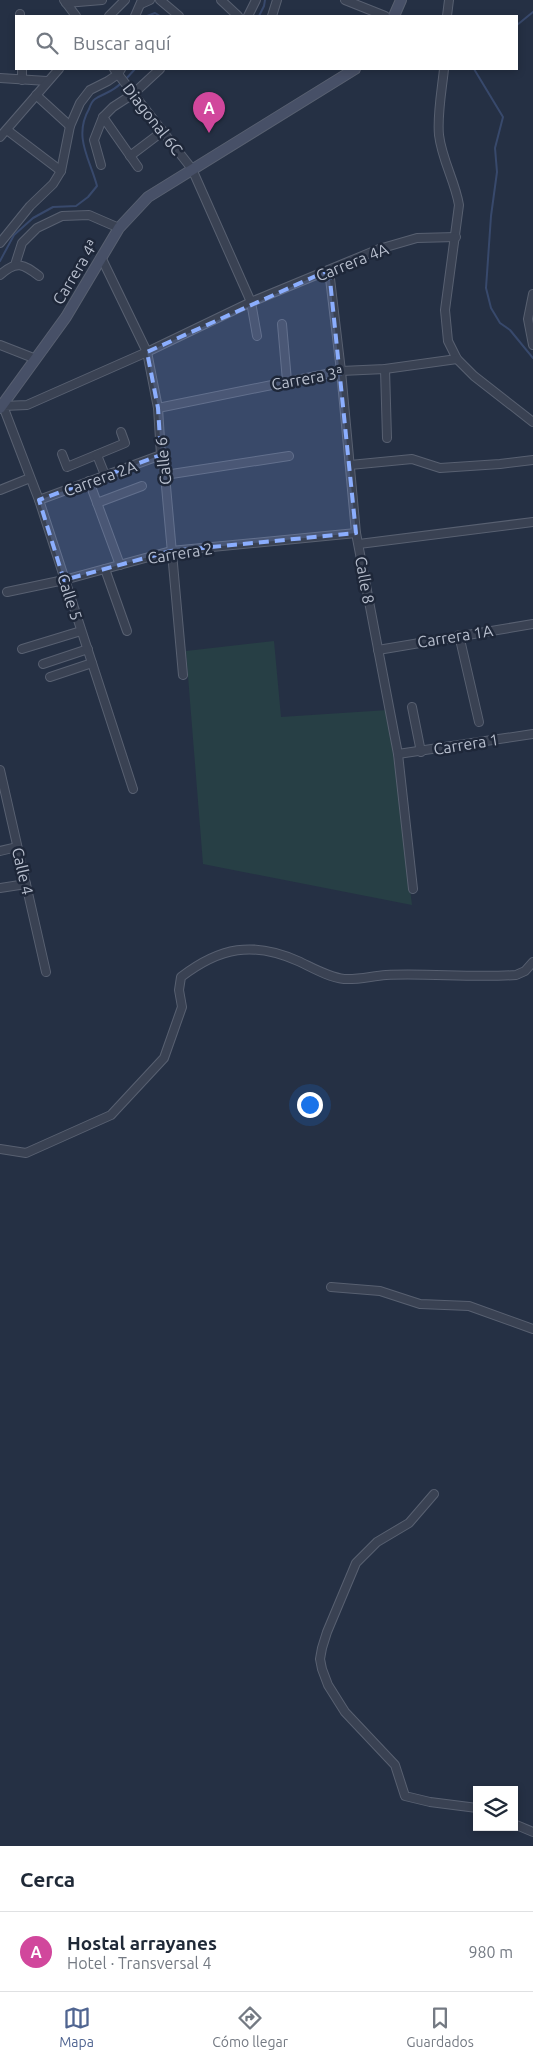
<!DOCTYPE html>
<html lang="es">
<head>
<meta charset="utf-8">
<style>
  :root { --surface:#fff; --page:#f6f6f7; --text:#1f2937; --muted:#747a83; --line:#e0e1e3; --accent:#506591 }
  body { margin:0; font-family:Ubuntu,sans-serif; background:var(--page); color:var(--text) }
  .controls { position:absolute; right:15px; bottom:15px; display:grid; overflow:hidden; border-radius:0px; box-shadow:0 2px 8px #0003 }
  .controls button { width:45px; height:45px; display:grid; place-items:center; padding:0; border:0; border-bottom:1px solid var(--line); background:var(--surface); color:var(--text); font:25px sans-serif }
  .you { position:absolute; left:309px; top:1104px; width:18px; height:18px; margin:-12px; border:4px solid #fff; border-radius:50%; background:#1a73e8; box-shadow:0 0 0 8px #1a73e833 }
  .badge { display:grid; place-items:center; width:32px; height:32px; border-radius:50%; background:var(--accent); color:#fff; font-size:16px; font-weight:700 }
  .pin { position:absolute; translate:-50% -41px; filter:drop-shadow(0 1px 2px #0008) }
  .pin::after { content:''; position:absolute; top:26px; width:18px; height:15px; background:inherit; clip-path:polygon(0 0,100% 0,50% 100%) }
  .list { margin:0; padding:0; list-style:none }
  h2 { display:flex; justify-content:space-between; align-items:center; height:65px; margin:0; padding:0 20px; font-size:21px }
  h2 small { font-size:16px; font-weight:400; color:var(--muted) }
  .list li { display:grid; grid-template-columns:32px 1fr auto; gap:15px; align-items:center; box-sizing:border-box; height:80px; padding:0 20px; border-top:1px solid var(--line) }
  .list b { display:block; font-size:19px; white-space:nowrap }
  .list p { margin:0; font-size:16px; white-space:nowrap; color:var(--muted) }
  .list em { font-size:16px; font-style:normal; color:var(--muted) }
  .icon { flex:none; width:28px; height:28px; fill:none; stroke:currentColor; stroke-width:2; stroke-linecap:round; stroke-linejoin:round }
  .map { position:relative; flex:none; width:533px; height:1846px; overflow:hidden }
  .search { position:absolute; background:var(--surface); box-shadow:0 2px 8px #0003; left:15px; right:15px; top:15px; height:55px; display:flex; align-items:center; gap:12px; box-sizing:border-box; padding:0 18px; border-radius:0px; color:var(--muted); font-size:19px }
  .sheet { height:145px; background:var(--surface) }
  nav { display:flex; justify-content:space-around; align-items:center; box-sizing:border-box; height:70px; border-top:1px solid var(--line); background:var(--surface); font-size:14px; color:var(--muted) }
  nav a { display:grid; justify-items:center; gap:2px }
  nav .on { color:var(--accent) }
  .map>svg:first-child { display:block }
  .green { fill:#273f45 }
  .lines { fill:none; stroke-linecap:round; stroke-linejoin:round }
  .stream { stroke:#38496c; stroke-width:2 }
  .street-casing { stroke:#586071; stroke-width:10 }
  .secondary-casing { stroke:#586071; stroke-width:12 }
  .street { stroke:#3a4253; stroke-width:8 }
  .secondary { stroke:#475067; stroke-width:10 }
  .marked { fill:#8baefe; fill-opacity:0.2; stroke:#8baefe; stroke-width:4; stroke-dasharray:10 6; stroke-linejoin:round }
  .labels { text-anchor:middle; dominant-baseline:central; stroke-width:5; stroke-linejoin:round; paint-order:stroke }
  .street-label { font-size:16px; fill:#b7becd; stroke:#1e2739 }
</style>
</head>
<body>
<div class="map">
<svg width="533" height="1846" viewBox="0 0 533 1846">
  <rect width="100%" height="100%" fill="#253044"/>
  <path class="green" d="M274 641 281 717 388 710 412 905 203 864 186 651Z"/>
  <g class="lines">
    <g class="stream">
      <path d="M147 16 155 13 160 16"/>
      <path d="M259 16 264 6 265 0"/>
      <path d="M517 25 533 12"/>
      <path d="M474 69 503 117 495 148 497 172 491 216 486 288 491 308 500 323 510 330 533 358"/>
      <path d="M125 80 135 69"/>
      <path d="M0 261 14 235 33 218 53 207 76 206 88 197 97 186C90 159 73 137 89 109 90 106 92 101 95 99 104 93 113 92 121 83"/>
    </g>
    <g class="street-casing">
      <g id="street">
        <path d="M64 0 76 16"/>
        <path d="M160 0 179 16"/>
        <path d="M221 0 238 16"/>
        <path d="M345 0 385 16"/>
        <path d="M66 3 102 0"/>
        <path d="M141 4 150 0"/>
        <path d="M20 14V16"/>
        <path d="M109 16 125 0"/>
        <path d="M135 16 142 0"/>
        <path d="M248 16 256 0"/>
        <path d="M272 16 277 0"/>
        <path d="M447 16 449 0"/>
        <path d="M22 69V80"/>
        <path d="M114 69 192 169 251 302 257 336"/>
        <path d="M444 69C442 89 437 115 439 135 442 160 455 181 459 205L445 310 448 341 457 359 474 376 533 422"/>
        <path d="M0 78 47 81"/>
        <path d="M36 95 70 126"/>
        <path d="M103 117 138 167"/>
        <path d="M7 130 61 171"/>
        <path d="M0 137 59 69"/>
        <path d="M130 156 163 131"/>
        <path d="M101 165 94 140 103 117 113 107 133 94 160 69"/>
        <path d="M0 243 30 206 53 184 61 171 70 126 80 103 90 90 108 81 118 74 121 69"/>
        <path d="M101 257 147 352 158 408 161 455 165 475 183 675"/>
        <path d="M15 265 22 243 37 228 62 216 89 215 119 228"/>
        <path d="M329 270 341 371 356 533 398 754 413 889"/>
        <path d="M0 275C17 260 23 264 39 276"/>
        <path d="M533 294 528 319 533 345"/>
        <path d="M282 324 287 381"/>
        <path d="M0 345 36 359"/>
        <path d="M385 369 387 438"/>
        <path d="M158 408 341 371 385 369 457 359"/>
        <path d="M62 454 67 467 125 443 121 432"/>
        <path d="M97 455 105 475"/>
        <path d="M350 465 412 459 440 468 500 464 533 460"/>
        <path d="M165 475 289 456"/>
        <path d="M89 481 120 565"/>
        <path d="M0 490 30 478"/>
        <path d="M39 500 161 455"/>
        <path d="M97 503 142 486"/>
        <path d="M359 544 533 522"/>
        <path d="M105 569 127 631"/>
        <path d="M7 592 64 580 171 551 356 533"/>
        <path d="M459 635 479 722"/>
        <path d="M22 649 81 631"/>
        <path d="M378 650 533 624"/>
        <path d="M43 664 88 649"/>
        <path d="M50 677 92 663"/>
        <path d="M412 707 421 752"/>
        <path d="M398 754 533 734"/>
        <path d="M0 770 46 972"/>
        <path d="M133 789 39 500 3 406 27 405 147 352 251 302 379 249 417 238 456 237"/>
        <path d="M0 851 17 847"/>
        <path d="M0 888 26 884"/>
        <path d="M0 1149 26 1153 111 1115 164 1058 182 1007 179 990 181 977C220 947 253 941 298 961 313 968 328 977 344 979 358 980 372 976 386 975 429 973 473 978 516 975L525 971 533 962"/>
        <path d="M331 1287 380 1291 420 1304 469 1306 533 1329"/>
        <path d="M434 1494 409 1523 377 1542 356 1563 327 1632 322 1648 320 1659 322 1669 328 1685 345 1712 395 1765 405 1796 430 1802 477 1808"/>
        <path d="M514 1824 533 1832"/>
      </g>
    </g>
    <g class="secondary-casing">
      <g id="secondary">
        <path d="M394 16 401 0"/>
        <path d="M0 408 66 317 119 228 148 197 355 69"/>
      </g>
    </g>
    <use href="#street" class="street"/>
    <use href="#secondary" class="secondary"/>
  </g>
  <path class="marked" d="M329 270 356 533 171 551 64 580 39 500 161 455 158 408 147 352Z"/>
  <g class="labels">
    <g class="street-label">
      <text transform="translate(153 119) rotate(52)">Diagonal 6C</text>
      <text transform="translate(352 262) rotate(-22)">Carrera 4A</text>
      <text transform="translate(75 272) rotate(-59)">Carrera 4ª</text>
      <text transform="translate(307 378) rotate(-10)">Carrera 3ª</text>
      <text transform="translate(163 461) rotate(-96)">Calle 6</text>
      <text transform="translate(100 478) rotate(-20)">Carrera 2A</text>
      <text transform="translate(180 553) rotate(-9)">Carrera 2</text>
      <text transform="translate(365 580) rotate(80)">Calle 8</text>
      <text transform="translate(70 597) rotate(72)">Calle 5</text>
      <text transform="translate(455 636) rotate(-9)">Carrera 1A</text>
      <text transform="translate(466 744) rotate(-9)">Carrera 1</text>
      <text transform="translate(23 871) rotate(77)">Calle 4</text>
    </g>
  </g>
</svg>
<div class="controls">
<button><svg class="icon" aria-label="layers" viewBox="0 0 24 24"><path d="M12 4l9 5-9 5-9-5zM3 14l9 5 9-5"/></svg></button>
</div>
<div class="you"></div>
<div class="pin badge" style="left:209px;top:133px;background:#d1479c">A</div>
<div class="search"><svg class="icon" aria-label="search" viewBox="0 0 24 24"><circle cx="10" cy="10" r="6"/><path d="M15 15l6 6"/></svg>Buscar aquí</div>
</div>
<section class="sheet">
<h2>Cerca<small></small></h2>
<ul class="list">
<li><span class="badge" style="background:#d1479c">A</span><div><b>Hostal arrayanes</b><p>Hotel · Transversal 4</p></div><em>980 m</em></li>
</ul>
</section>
<nav>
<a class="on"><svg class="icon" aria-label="map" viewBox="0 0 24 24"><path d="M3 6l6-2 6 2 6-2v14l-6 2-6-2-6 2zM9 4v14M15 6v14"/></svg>Mapa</a>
<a><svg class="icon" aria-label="directions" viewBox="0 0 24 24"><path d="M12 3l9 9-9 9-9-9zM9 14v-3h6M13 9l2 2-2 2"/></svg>Cómo llegar</a>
<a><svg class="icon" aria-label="saved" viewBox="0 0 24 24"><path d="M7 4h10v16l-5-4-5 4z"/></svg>Guardados</a>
</nav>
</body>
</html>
